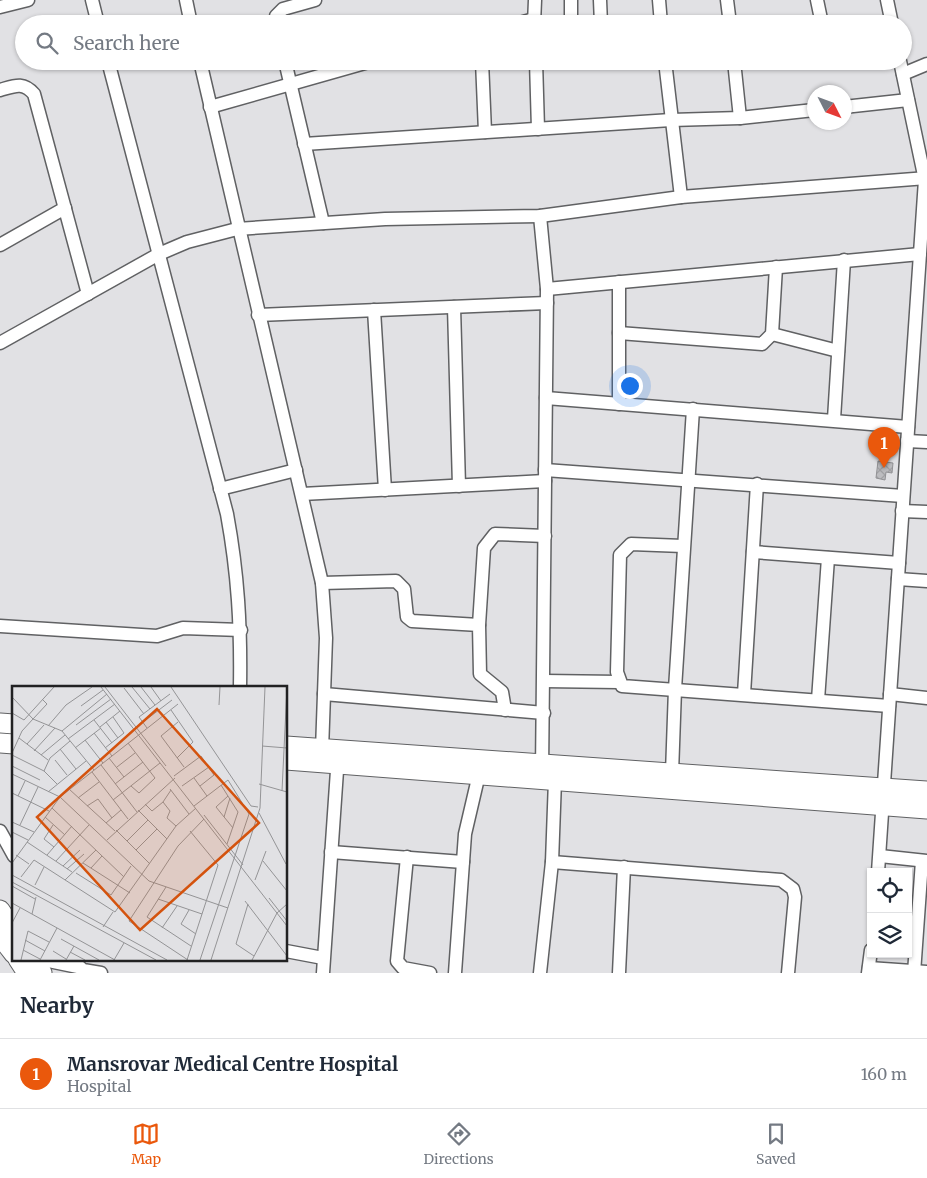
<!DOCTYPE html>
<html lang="en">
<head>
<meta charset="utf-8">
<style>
  :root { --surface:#fff; --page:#f2f2f3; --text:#1f2937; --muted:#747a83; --line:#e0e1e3; --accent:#ea580c }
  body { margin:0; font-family:Merriweather,serif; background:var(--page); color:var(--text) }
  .controls { position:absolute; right:15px; bottom:15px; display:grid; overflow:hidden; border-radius:0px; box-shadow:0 1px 4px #0004 }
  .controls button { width:45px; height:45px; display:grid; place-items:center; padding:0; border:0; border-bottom:1px solid var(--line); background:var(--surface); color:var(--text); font:25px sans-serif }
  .compass { position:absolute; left:807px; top:85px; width:45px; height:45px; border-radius:50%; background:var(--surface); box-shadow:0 1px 4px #0004; rotate:132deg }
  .you { position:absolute; left:629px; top:385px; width:18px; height:18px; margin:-12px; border:4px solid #fff; border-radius:50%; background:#1a73e8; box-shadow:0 0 0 8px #1a73e833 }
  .badge { display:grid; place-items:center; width:32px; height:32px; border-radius:50%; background:var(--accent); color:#fff; font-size:16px; font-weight:700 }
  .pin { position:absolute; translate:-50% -41px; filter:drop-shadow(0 1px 2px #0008) }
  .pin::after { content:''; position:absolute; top:26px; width:18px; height:15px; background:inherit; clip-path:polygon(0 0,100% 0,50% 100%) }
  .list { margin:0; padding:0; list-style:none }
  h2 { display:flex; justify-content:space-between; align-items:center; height:65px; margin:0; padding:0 20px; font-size:21px }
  h2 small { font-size:16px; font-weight:400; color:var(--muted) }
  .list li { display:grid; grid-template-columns:32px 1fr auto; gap:15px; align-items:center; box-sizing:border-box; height:70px; padding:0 20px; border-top:1px solid var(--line) }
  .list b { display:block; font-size:19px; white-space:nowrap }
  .list p { margin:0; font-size:16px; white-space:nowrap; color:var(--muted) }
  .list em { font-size:16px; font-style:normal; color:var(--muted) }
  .icon { flex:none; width:28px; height:28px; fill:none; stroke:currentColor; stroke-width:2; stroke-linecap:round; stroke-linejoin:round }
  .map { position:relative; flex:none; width:927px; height:973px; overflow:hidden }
  .search { position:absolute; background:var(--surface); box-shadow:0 1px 4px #0004; left:15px; right:15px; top:15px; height:55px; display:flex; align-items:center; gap:12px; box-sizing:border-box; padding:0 18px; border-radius:28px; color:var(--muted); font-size:19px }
  .sheet { height:135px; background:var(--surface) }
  nav { display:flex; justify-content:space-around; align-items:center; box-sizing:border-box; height:70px; border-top:1px solid var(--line); background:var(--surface); font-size:14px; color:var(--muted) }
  nav a { display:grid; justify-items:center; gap:2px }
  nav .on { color:var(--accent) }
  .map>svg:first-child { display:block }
  .building { fill:url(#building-cross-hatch); stroke:#919194 }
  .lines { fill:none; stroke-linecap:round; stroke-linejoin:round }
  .street-casing { stroke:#606163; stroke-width:15 }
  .secondary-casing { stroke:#606163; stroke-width:21 }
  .street { stroke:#fff; stroke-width:12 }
  .secondary { stroke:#fff; stroke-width:19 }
  .inset-road { fill:none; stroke:#949496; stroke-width:1 }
  .view { fill:#d4530e; fill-opacity:0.15; stroke:#d4530e; stroke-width:2.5 }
  .inset-edge { fill:none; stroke:#212122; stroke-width:2.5 }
</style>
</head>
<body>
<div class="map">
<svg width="927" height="973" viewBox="0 0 927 973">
  <defs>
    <pattern id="building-cross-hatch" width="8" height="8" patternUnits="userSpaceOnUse" patternTransform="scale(1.25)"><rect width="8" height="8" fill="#bcbcbf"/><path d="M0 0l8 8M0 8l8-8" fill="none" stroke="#a1a1a4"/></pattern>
  </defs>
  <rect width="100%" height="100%" fill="#e1e1e4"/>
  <path class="building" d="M878 461 893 463 892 473 886 472 885 480 876 478Z"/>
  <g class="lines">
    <g class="street-casing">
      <g id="street">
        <path d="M92 0 98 24"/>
        <path d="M186 0 191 24"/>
        <path d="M600 0 601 24"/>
        <path d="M659 0 661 24"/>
        <path d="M727 0 730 24"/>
        <path d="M817 0 822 24"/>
        <path d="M887 0 892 24"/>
        <path d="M0 7 28 0"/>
        <path d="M276 24V16L283 9 315 0"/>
        <path d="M516 24 534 19"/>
        <path d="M534 24 535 0"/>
        <path d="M571 24V0"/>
        <path d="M108 61 227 514C238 574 241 626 240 687"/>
        <path d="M200 61 322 583 326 638 322 750"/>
        <path d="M285 61 323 223"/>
        <path d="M482 61 485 132"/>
        <path d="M536 61 538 129"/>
        <path d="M665 61 681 197"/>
        <path d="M734 61 740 118"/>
        <path d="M536 62 551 61"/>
        <path d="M903 74 927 64"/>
        <path d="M0 90C14 86 23 81 34 94L88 294"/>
        <path d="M210 107 372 61"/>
        <path d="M844 107 908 100"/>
        <path d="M304 144 671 120 740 118 814 110"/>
        <path d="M540 216 547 289 542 771"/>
        <path d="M0 245 65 208"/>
        <path d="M547 289 920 254"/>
        <path d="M454 307 459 486"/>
        <path d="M374 310 385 490"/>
        <path d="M258 315 547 303"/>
        <path d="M619 333 762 344 772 334 776 267"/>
        <path d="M772 334 838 351"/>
        <path d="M0 343 159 254 187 242 237 229 385 219 540 216 681 197 927 178"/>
        <path d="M546 398 908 427"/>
        <path d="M619 404V282"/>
        <path d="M834 419 844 260"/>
        <path d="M907 441 927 442"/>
        <path d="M545 470 903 496"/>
        <path d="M220 489 296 470"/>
        <path d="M302 494 545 481"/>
        <path d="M902 511 927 512"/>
        <path d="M683 546 631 544 620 555 617 672 622 686 889 706"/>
        <path d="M753 552 899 563"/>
        <path d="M898 579 927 581"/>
        <path d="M322 583 396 581 404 589 407 617 412 621 479 625 480 674 502 692 505 710"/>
        <path d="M479 625 484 548 495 534 545 536"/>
        <path d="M0 626 157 636 183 628 241 630"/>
        <path d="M544 681 619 682"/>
        <path d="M324 694 544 713"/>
        <path d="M744 694 757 484"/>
        <path d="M890 694 927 698"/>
        <path d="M818 700 828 558"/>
        <path d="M672 773 675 689 693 409"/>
        <path d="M0 831 14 856"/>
        <path d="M331 852 463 862"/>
        <path d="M880 856 927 861"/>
        <path d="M407 857 397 961 403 968 430 973"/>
        <path d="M552 862 781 880 793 889 795 897 788 973"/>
        <path d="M878 872 925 180 900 61"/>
        <path d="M286 951 323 958"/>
        <path d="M39 959 78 967"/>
        <path d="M73 961 83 970 101 973"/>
        <path d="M869 968 927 972"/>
        <path d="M323 973 338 756"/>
        <path d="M455 973 465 834 479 774"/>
        <path d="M540 973 552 862 555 780"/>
        <path d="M619 973 624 867"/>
        <path d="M868 973 871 950"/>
        <path d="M914 973 922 861"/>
      </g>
    </g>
    <g class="secondary-casing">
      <g id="secondary">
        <path d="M0 723 14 724"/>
        <path d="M0 743 14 744"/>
        <path d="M286 746 927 791"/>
        <path d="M286 760 927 809"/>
        <path d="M0 910 14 931"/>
        <path d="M0 936 14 954"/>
        <path d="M18 959 27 973"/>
        <path d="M35 959 42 973"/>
      </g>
    </g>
    <use href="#street" class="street"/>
    <use href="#secondary" class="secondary"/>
  </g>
  <g transform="translate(12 686)">
    <rect width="275" height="275" fill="#e1e1e4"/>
    <path class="inset-road" d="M89 1 275 240M93 1 154 80M120 1 138 23M129 1 143 19M139 1 149 15M159 1 239 120 246 121M112 2 132 28M0 11 21 33 10 45 0 67M30 13 35 18 21 33 50 45 82 84M207 19 208 1M69 20 91 4M159 24 181 56 165 72M0 27 12 34 42 1M82 34 100 57M94 36 106 52M131 36 160 14M166 36 149 50 172 81M64 39 99 13M36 40 54 19 80 1M88 41 108 25M135 42 127 31 158 8M50 45 95 8M82 47 100 70M7 52 36 74M56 53 103 18M73 54 91 77M116 57 143 92 127 107 119 100M15 58 32 39M250 60 275 62M63 62 89 42M93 62 112 47 101 31M48 63 64 83M22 65 43 42M0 69 32 85 45 98M29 69 53 49M97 72 112 91M43 74 55 89M89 79 125 126M0 80 28 94M105 81 123 67M32 85 38 72 58 55M80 86 116 133M0 88 48 111 137 195 216 222M162 90 189 70 202 89 188 100M182 92 195 110M103 98 131 76M247 98 275 106M209 99 226 126 215 158M170 100 197 81M57 103 103 145M158 103 177 128M159 104 151 116 158 125 155 132 164 140M270 105 275 1M36 106 74 75M0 107 37 125M6 110 13 95M216 110 204 121 221 142M66 112 87 96M101 114 148 77M133 118 140 125 151 116M75 120 86 113 100 132M182 120 216 94 237 128 188 274M40 122 112 191M126 124 155 153M247 127 274 178M192 129 231 179M33 131 53 149M212 131 218 112M0 136 22 146M94 137 109 124M8 139 26 101M41 139 32 153 42 161M104 144 138 178M0 146 16 154M95 154 163 92M115 155 136 134M15 156 60 186M124 164 145 143M4 169 17 178M35 169 60 140M44 175 77 139M251 175 275 205M0 177 48 111 166 18M71 177 118 207M51 180 68 164M79 182 90 170M55 183 72 168M64 187 99 209 119 180M0 189 155 274M9 191 22 174 103 226 164 140 184 122M53 194 84 164M243 194 254 165M0 196 144 274M23 199 32 181M0 200 23 213M154 201 135 231 179 260M257 212 275 235M146 213 190 228M233 215 256 245M0 217 103 274M236 218 224 258 242 270M177 224 169 238 184 248M20 228 24 211M0 237 8 222M91 241 101 226M150 242 165 220M256 245 275 270M49 253 87 274M13 254 33 265M11 264 28 273M41 265 54 273M58 266 73 274M9 274 16 245 37 256M28 274 45 242M54 274 62 260M102 274 112 257M175 274 206 179 178 145M176 274 117 235 166 160 192 133M199 274 248 122 253 1M240 274 265 227 275 218"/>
    <path class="view" d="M145 23 247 137 128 244 25 131Z"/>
    <rect width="275" height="275" class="inset-edge"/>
  </g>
</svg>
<div class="controls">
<button><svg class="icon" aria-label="locate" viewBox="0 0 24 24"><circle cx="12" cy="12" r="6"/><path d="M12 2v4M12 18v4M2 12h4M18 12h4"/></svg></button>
<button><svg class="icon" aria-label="layers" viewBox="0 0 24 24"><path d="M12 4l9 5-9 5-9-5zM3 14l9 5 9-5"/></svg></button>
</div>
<svg class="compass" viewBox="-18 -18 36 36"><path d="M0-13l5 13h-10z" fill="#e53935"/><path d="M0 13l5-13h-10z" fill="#747a83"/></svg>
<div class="you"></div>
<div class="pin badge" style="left:884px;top:468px">1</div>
<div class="search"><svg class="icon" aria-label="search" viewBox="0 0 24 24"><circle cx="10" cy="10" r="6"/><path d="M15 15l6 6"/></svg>Search here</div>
</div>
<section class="sheet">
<h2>Nearby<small></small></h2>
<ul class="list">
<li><span class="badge">1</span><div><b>Mansrovar Medical Centre Hospital</b><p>Hospital</p></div><em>160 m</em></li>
</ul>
</section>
<nav>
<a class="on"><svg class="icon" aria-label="map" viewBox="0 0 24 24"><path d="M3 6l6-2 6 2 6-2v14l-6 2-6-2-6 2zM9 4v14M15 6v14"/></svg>Map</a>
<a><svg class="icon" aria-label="directions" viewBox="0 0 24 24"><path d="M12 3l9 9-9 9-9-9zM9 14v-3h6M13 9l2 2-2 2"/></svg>Directions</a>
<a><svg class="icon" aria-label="saved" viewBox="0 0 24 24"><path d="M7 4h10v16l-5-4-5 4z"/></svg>Saved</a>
</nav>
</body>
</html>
